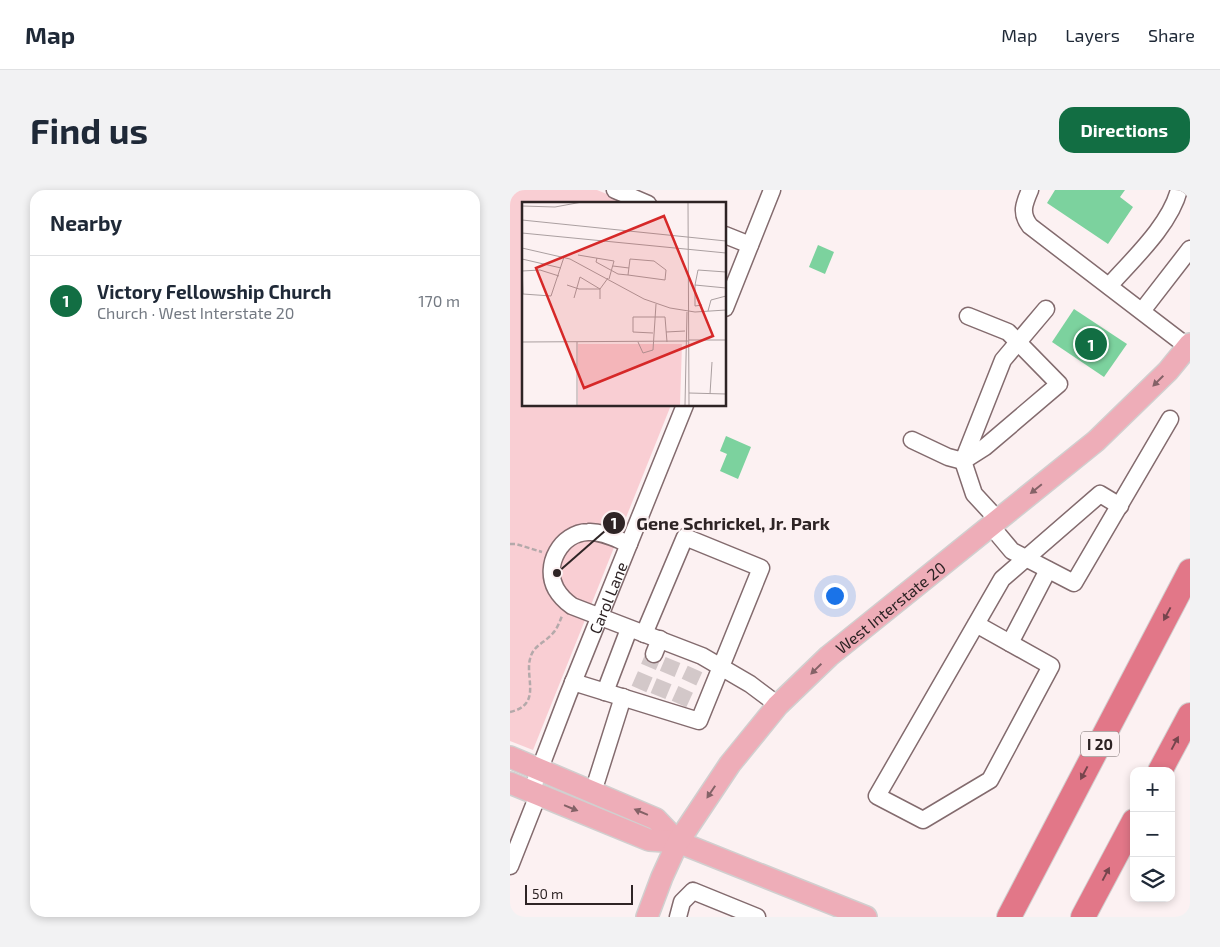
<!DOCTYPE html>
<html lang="en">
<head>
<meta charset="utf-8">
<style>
  :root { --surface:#fff; --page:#f2f2f3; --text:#1f2937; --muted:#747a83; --line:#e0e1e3; --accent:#126e43 }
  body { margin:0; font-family:"Exo 2",sans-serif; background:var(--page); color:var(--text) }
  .controls { position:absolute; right:15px; bottom:15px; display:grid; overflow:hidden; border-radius:10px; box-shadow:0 2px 8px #0003 }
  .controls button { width:45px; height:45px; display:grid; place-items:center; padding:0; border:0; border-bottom:1px solid var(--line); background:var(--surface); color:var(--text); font:25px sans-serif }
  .scale { position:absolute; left:15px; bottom:12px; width:108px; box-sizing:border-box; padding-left:5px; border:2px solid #2e2425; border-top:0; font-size:14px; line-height:18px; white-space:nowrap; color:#2e2425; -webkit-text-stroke:4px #fcf1f2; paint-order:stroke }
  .you { position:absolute; left:324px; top:405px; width:18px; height:18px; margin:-12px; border:4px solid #fff; border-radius:50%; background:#1a73e8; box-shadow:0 0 0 8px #1a73e833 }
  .badge { display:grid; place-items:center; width:32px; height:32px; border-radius:50%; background:var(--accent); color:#fff; font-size:16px; font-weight:700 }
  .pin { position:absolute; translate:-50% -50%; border:2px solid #fff; box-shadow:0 1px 5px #0006 }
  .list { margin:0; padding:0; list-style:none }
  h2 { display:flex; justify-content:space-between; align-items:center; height:65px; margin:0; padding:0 20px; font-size:21px }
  h2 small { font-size:16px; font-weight:400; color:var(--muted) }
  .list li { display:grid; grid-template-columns:32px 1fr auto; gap:15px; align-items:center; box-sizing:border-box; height:90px; padding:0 20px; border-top:1px solid var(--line) }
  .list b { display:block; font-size:19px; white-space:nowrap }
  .list p { margin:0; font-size:16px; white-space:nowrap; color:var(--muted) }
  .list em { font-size:16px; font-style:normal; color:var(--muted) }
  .icon { flex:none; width:28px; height:28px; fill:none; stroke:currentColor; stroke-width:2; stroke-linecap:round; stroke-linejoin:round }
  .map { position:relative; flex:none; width:680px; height:727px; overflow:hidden; border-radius:15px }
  header { display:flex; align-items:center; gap:30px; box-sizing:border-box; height:70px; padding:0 25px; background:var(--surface); border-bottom:1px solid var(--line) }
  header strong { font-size:24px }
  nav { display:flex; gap:28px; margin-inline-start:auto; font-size:18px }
  .intro { display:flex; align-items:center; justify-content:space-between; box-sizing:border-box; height:120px; padding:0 30px }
  h1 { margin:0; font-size:35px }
  .button { padding:12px 22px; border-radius:15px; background:var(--accent); color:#fff; font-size:18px; font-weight:700 }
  main { display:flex; gap:30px; padding:0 30px }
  aside { flex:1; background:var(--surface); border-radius:15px; box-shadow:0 2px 8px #0003 }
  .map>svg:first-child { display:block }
  .green { fill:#f9ced3 }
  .building { fill:#7cd29e }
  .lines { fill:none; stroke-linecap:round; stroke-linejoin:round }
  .minor-tunnel { stroke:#d3c8c9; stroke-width:16; stroke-dasharray:16 8; stroke-linecap:butt }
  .minor-casing { stroke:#836b6e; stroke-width:19 }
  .major-casing { stroke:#d1cfcf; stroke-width:24 }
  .highway-casing { stroke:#d1cfcf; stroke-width:26 }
  .path { stroke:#b4a9aa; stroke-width:2.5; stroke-dasharray:5 2.5; stroke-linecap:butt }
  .minor { stroke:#fff; stroke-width:16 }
  .major { stroke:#eeadb8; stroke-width:21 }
  .highway { stroke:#e27788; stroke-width:24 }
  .oneway { fill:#846267 }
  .oneway2 { fill:#76454d }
  .labels { text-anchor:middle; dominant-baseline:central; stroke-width:4.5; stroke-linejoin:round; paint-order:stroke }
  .shield { fill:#fcf1f2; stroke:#6c6262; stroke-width:1 }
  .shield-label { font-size:15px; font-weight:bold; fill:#2e2425 }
  .street-label { font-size:16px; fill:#2e2425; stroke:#fcf1f2 }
  .inset-road { fill:none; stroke:#aa9fa0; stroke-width:1 }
  .view { fill:#d62828; fill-opacity:0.15; stroke:#d62828; stroke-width:2.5 }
  .inset-edge { fill:none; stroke:#2e2425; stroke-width:2.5 }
  .leader { fill:none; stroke:#2e2425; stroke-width:2 }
  .callout-dot { fill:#2e2425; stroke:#fcf1f2; stroke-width:2 }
  .mark-label { font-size:15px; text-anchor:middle; font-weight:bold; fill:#fff }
  .callout-label { font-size:18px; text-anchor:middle; font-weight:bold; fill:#2e2425; stroke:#fcf1f2; stroke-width:4.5; stroke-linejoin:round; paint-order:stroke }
</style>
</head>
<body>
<header>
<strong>Map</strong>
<nav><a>Map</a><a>Layers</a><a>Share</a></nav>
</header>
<div class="intro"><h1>Find us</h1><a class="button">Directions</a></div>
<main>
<aside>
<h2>Nearby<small></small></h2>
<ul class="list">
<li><span class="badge">1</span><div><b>Victory Fellowship Church</b><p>Church · West Interstate 20</p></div><em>170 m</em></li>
</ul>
</aside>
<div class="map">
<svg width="680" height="727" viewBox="0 0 680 727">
  <rect width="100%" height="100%" fill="#fcf1f2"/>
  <path class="green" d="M0 0H87L121 14H14V215H161L23 560 0 551Z"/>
  <g class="building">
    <path d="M545 0H615L610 7 623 17 598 54 537 13Z"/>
    <path d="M308 55 324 62 315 84 299 77Z"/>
    <path d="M564 119 617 154 594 187 542 152Z"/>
    <path d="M216 246 241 257 228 289 210 281 217 264 210 261Z"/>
  </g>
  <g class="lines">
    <g class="minor-tunnel">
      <path d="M129 499 144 464"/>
      <path d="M148 506 163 470"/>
      <path d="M169 514 185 479"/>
    </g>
    <g class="minor-casing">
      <g id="minor">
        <path d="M105 0 138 14"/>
        <path d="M520 0C514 14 510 23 520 36L678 157"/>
        <path d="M215 45 240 55"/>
        <path d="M599 96C623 69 660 35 669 0"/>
        <path d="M215 118 262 0"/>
        <path d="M632 121 680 59"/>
        <path d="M402 250 438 267 453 271 475 257 549 194 498 142 458 126"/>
        <path d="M488 330 464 304 453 271 493 170 536 119"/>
        <path d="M481 336 502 361 564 393 660 229"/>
        <path d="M119 354C106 349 92 341 78 342 51 343 33 375 46 399 50 406 55 411 62 416L192 466 240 494 268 515"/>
        <path d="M466 434 541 476 480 590 413 630 367 606 492 389 590 304 610 316"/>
        <path d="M500 453 538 380"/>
        <path d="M144 464 150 449"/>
        <path d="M63 492 189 531 251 378 175 347 134 444"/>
        <path d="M95 502 119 439"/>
        <path id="s1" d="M21 602 58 505 175 215"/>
        <path d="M83 602 113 507"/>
        <path d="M0 676 28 605"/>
        <path d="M168 727 172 712 183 701 247 727"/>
      </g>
    </g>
    <g class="major-casing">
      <g id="major">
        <path d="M0 567 146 629 168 652"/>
        <path d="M0 593 139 650 168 652 356 727"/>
        <path id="s2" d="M137 727 152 687 168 652 220 574 268 515 319 466 586 251 658 181 680 154"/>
      </g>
    </g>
    <g class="highway-casing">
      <g id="highway">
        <path d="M650 581 680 525"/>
        <path d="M499 727 680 381"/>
        <path d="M573 727 624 631"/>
      </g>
    </g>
    <g class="path">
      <path d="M0 354H6L32 362"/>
      <path d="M0 522C32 515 15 488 20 469 23 455 35 453 43 443 47 439 50 431 52 426"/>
    </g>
    <use href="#minor" class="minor"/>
    <use href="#major" class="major"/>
    <use href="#highway" class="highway"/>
  </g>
  <defs><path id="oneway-solid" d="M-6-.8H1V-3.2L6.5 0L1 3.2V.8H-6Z" transform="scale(1.25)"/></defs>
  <g class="oneway">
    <use href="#oneway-solid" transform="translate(648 191) rotate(135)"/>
    <use href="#oneway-solid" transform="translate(526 299) rotate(141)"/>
    <use href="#oneway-solid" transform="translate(306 479) rotate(136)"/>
    <use href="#oneway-solid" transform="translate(201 602) rotate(124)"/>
    <use href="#oneway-solid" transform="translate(61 618) rotate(22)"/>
    <use href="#oneway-solid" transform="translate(131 622) rotate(-157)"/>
  </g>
  <g class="oneway2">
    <use href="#oneway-solid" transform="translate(657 424) rotate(118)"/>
    <use href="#oneway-solid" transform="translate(665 553) rotate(-62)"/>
    <use href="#oneway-solid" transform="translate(574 583) rotate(118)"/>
    <use href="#oneway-solid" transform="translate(596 684) rotate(-62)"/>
  </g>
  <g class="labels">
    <rect class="shield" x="571" y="541.5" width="38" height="25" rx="4"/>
    <g class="shield-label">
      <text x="590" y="554">I 20</text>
    </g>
    <g class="street-label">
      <text stroke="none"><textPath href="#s1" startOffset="209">Carol Lane</textPath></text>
      <text stroke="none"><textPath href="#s2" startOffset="400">West Interstate 20</textPath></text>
    </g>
  </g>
  <g transform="translate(12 12)">
    <rect width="204" height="204" fill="#fcf1f2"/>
    <path d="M56 142H160L158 203H56Z" fill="#f9ced3"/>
    <path class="inset-road" d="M166 0 167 203M0 4 33 5 60 0M0 18 204 39M0 31 204 51M0 46 48 57 122 97 148 106 173 110 204 108M56 53 92 59 87 77M75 56 74 60 96 72 106 73 143 78 144 68 132 59 108 57 106 73M0 57 39 66M0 62 1 92 29 94 42 55M91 64 107 66M0 69 18 68 37 74M204 70 176 68 173 83 204 86M45 83 57 87H78L86 76M173 83V104L180 103M52 96 58 75 78 87V97M186 109 189 98 204 94M144 130 163 129M131 131 111 130V115H143L145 140M167 138H204M0 140 166 139M116 140 121 151 131 148 134 102M167 191 204 192M188 192 190 160M55 203V140M163 203 165 110"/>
    <path class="view" d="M142 14 191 134 62 186 14 66Z"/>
    <rect width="204" height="204" class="inset-edge"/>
  </g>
  <path class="leader" d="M47 383L104 333"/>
  <g class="callout-dot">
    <circle cx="47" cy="383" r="5"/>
    <circle cx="104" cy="333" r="12"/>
  </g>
  <g class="mark-label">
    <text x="104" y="339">1</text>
  </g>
  <g class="callout-label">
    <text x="223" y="340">Gene Schrickel, Jr. Park</text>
  </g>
</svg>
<div class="controls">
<button>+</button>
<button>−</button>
<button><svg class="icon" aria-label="layers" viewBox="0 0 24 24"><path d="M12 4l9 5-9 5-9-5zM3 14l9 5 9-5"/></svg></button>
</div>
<div class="scale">50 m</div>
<div class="you"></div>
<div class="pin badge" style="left:581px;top:154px">1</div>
</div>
</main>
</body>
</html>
